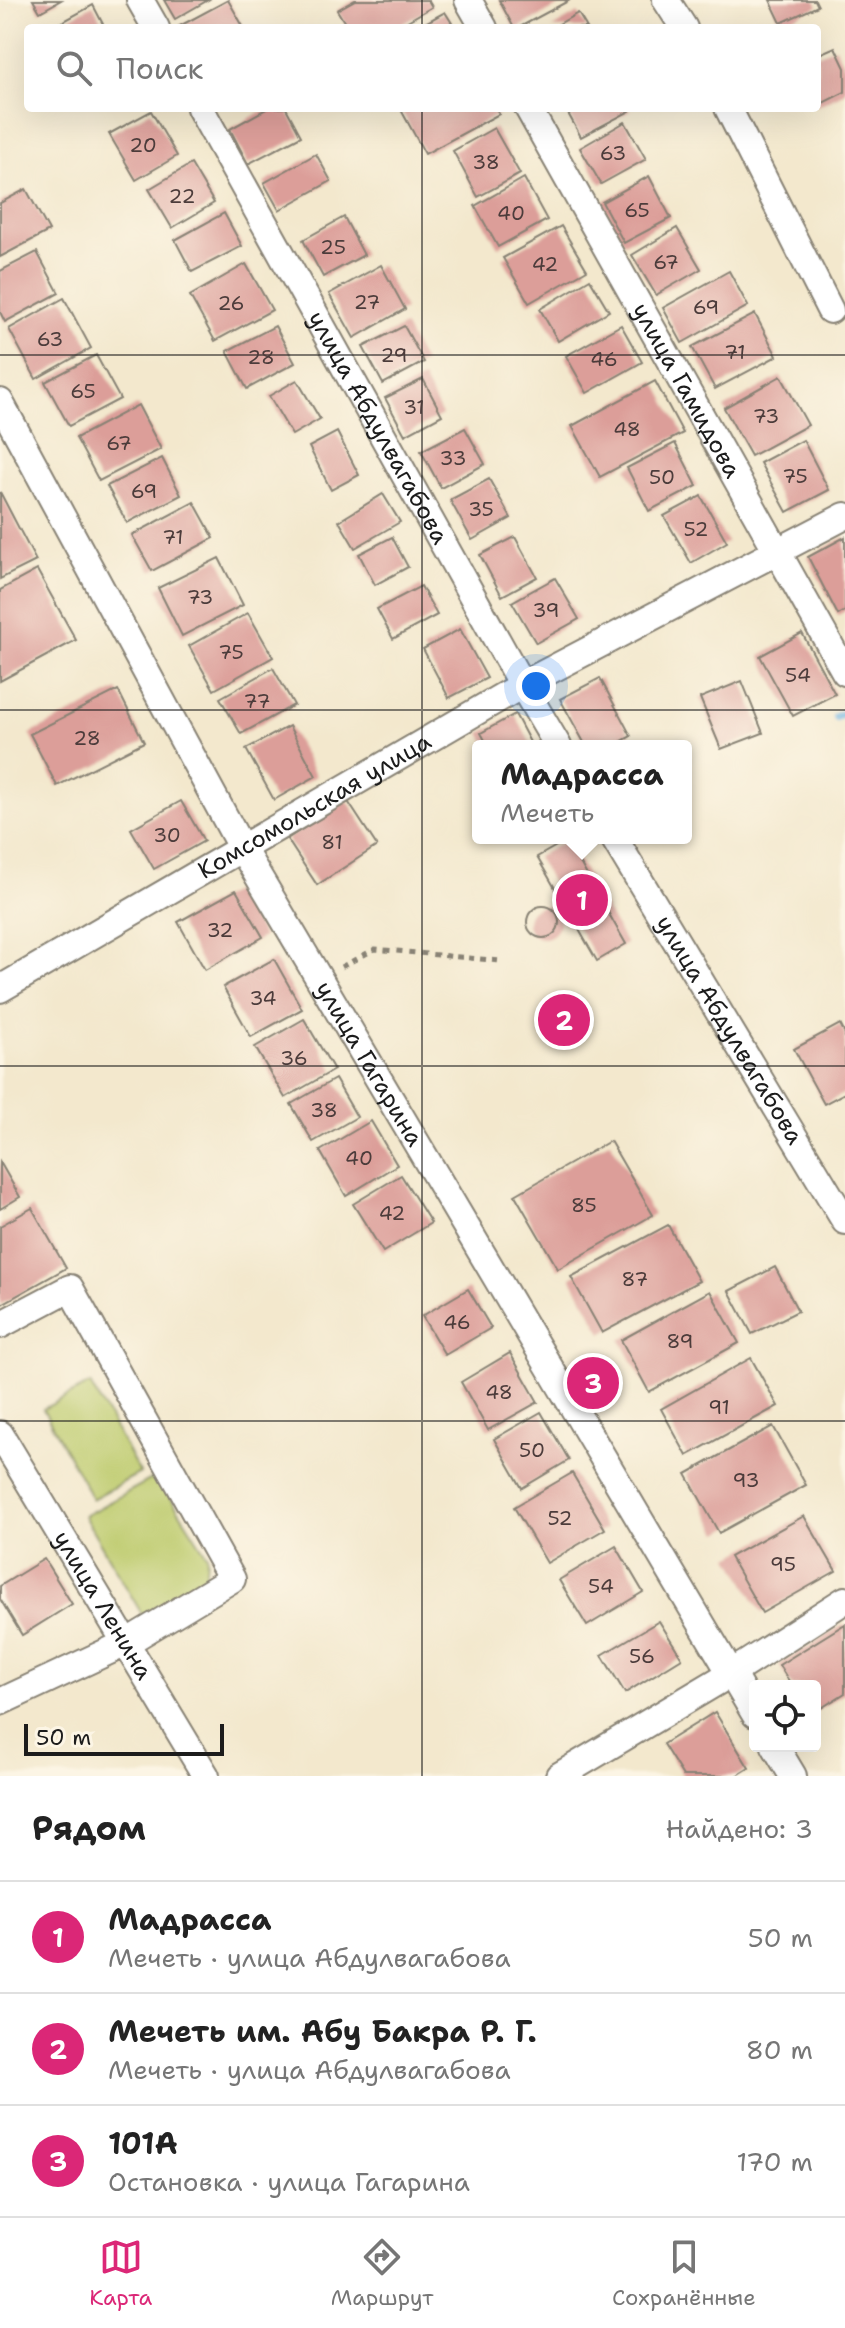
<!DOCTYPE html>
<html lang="ru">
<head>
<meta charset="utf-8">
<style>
  :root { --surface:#fff; --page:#f6f6f6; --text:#222; --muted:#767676; --line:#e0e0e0; --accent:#db2777 }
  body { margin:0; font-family:"Shantell Sans",sans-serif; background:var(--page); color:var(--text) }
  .controls { position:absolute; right:24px; bottom:24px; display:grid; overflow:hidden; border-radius:8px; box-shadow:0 8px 32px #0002 }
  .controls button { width:72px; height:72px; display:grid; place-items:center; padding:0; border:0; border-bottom:2px solid var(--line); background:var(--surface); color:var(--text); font:40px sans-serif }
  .scale { position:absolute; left:24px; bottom:20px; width:200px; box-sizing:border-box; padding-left:8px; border:4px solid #1c1c1c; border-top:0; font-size:22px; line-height:28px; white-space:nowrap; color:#1c1c1c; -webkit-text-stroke:6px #fcf5e5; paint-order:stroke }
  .you { position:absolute; left:536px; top:686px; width:28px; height:28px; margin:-20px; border:6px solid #fff; border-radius:50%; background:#1a73e8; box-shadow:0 0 0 12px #1a73e833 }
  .badge { display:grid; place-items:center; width:52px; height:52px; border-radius:50%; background:var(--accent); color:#fff; font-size:26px; font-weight:700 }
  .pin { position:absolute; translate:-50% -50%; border:4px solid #fff; box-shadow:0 2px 8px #0006 }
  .popup { position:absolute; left:472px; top:740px; width:220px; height:104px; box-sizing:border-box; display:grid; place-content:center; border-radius:8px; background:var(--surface); filter:drop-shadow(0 2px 6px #0005); font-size:26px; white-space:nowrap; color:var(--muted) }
  .popup b { font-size:30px; color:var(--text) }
  .popup::after { content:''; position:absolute; left:50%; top:100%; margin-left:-16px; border:16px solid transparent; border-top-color:var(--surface) }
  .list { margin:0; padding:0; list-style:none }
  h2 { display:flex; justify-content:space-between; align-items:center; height:104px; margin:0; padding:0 32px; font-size:34px }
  h2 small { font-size:26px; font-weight:400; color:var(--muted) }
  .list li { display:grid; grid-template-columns:52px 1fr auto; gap:24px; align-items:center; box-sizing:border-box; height:112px; padding:0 32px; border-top:2px solid var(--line) }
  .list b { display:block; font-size:30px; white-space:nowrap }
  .list p { margin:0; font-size:26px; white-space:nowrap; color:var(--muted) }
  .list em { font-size:26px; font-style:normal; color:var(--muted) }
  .icon { flex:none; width:44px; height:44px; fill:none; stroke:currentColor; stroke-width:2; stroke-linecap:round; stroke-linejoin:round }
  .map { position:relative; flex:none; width:845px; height:1776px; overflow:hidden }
  .search { position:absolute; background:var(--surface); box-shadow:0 8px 32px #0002; left:24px; right:24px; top:24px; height:88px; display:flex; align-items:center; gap:20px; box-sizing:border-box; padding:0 28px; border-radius:8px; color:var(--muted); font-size:30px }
  .sheet { height:440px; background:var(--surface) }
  nav { display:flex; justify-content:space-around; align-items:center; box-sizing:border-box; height:112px; border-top:2px solid var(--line); background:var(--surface); font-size:22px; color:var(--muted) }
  nav a { display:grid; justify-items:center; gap:4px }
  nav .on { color:var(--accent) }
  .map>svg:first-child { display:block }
  .green { fill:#bdcb6d; stroke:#6c7444; stroke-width:2 }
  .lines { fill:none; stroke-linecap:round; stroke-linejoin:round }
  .stream { stroke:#6cb4e4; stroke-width:8 }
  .building { fill:#dc9e99 }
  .minor-casing { stroke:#888274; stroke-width:30 }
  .path { stroke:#888274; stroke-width:5; stroke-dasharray:6 6; stroke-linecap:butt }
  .minor { stroke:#fff; stroke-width:26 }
  .grid { fill:none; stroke:#1c1c1c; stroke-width:2; stroke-opacity:0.55 }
  .labels { text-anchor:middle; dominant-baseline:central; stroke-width:6; stroke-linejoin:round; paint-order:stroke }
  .number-label { font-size:20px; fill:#4c3c3b }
  .street-label { font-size:24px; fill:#1c1c1c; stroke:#fcf5e5 }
</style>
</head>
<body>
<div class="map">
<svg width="845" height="1776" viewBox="0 0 845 1776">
  <rect width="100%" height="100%" fill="#fcf5e5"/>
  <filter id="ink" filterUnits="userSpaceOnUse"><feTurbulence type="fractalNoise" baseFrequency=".0125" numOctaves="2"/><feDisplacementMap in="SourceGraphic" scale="16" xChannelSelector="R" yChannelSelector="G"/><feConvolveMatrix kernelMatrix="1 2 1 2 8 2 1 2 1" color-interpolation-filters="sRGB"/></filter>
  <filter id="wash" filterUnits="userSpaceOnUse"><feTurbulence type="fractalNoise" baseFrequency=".006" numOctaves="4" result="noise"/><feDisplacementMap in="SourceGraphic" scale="32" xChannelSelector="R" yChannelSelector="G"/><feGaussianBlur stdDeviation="1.8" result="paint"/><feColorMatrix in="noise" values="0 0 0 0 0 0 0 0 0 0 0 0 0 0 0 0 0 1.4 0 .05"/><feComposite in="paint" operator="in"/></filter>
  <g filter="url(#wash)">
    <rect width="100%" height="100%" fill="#f3e8cd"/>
    <g class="green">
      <path d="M90 1384 140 1473 92 1499 43 1409Z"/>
      <path d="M157 1476 207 1555 205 1587 146 1621 84 1516Z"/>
    </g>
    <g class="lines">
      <path class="stream" d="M836 717 845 713"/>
    </g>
    <g id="blocks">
      <g class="building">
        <path d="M33 0H61L40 12Z"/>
        <path d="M164 0H208L175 19Z"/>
        <path d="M228 0 244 28H176Z"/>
        <path d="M355 0H428L432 7 395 28H348L337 10Z"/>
        <path d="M499 0H570L518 28H514Z"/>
        <path d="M770 0H815L818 6 781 23Z"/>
        <path d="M93 5 105 28H56L55 26Z"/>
        <path d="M445 12 455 28H416Z"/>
        <path d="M578 13 587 28H552Z"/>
        <path d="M835 47 845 68V92L817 106V55Z"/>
        <path d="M268 108H286L301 136 248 164 230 129Z"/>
        <path d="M400 108H496L499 114 425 154Z"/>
        <path d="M565 108H628L630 111 581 137Z"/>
        <path d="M151 111 177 156 136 180 109 134Z"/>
        <path d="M625 122 646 159 601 184 580 148Z"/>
        <path d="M494 128 520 174 478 197 453 151Z"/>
        <path d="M316 154 331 181 279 210 264 183Z"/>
        <path d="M191 164 214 203 172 228 149 189Z"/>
        <path d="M649 176 671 218 624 243 602 202Z"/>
        <path d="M524 178 547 220 498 247 475 206Z"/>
        <path d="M26 189 49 231 0 257V203Z"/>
        <path d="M224 213 242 246 192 272 175 240Z"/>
        <path d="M344 217 364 255 323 277 303 240Z"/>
        <path d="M561 226 587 270 529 303 503 258Z"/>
        <path d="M677 228 701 269 656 295 632 255Z"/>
        <path d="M37 252 59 293 5 322 0 312V271Z"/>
        <path d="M246 264 272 310 215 341 190 296Z"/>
        <path d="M381 265 405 309 354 338 329 294Z"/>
        <path d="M729 271 748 306 682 343 663 308Z"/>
        <path d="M590 279 609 311 558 341 540 309Z"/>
        <path d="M64 298 91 348 36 379 9 329Z"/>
        <path d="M755 314 777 356 715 389 692 347Z"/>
        <path d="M621 325 642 362 587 393 566 356Z"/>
        <path d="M275 326 295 363 247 389 227 351Z"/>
        <path d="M404 326 424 362 383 384 363 347Z"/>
        <path d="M96 355 120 399 69 426 45 382Z"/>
        <path d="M781 376 808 425 751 456 724 408Z"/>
        <path d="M423 379 442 415 405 435 385 398Z"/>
        <path d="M297 380 320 419 292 435 269 396Z"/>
        <path d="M655 381 683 433 600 477 572 426Z"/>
        <path d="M138 405 161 449 99 481 76 438Z"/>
        <path d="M465 428 485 464 441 488 421 451Z"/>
        <path d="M337 432 359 475 331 490 309 447Z"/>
        <path d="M803 440 829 490 787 512 760 463Z"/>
        <path d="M675 443 697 486 649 511 627 468Z"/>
        <path d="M162 458 181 495 127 523 107 486Z"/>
        <path d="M489 479 511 518 472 540 450 500Z"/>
        <path d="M0 492 36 561 0 579Z"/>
        <path d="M383 494 400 522 355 548 339 521Z"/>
        <path d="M701 496 727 542 691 563 664 516Z"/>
        <path d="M194 502 214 538 152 571 132 535Z"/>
        <path d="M392 537 408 567 375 585 359 554Z"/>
        <path d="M515 537 537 577 502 596 480 555Z"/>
        <path d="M845 537V611L838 615 808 557Z"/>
        <path d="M219 558 243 605 182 636 158 588Z"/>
        <path d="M37 570 76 640 0 681V590Z"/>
        <path d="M555 578 579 619 536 643 512 602Z"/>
        <path d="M421 586 437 615 393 639 377 609Z"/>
        <path d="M248 613 273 657 214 690 189 646Z"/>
        <path d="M460 629 487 678 449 698 423 649Z"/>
        <path d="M802 633 835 694 793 716 760 656Z"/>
        <path d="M273 668 294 705 241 734 220 698Z"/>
        <path d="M600 678 631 736 613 746H586L560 699Z"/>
        <path d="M742 681 763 733 721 749 700 698Z"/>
        <path d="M118 690 144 742 57 786 30 734Z"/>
        <path d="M515 714 532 746H488L481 733Z"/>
        <path d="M289 726 316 776 274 800 246 749Z"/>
        <path d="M347 800 377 846 317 885 287 839Z"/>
        <path d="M181 801 204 841 154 869 131 829Z"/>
        <path d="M567 840 626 944 597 961 537 857Z"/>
        <path d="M236 890 263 937 205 970 178 922Z"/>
        <circle cx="543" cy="922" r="16"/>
        <path d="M274 959 302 1009 251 1037 223 987Z"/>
        <path d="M304 1019 334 1070 285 1098 255 1047Z"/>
        <path d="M840 1024 845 1034V1093L824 1104 794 1049Z"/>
        <path d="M335 1079 357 1117 313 1142 291 1104Z"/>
        <path d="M371 1121 397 1165 346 1196 320 1151Z"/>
        <path d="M610 1141 653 1215 558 1269 515 1195Z"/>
        <path d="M0 1162 20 1197 0 1209Z"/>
        <path d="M401 1175 431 1223 383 1252 353 1204Z"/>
        <path d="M32 1208 66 1268 0 1305V1226Z"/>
        <path d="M668 1225 699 1281 602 1333 571 1277Z"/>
        <path d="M775 1267 798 1311 752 1334 729 1291Z"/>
        <path d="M468 1289 491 1328 445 1355 422 1316Z"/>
        <path d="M710 1291 739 1343 649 1392 621 1340Z"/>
        <path d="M510 1353 538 1402 488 1430 461 1382Z"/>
        <path d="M751 1358 778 1406 687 1456 661 1409Z"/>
        <path d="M541 1412 569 1460 522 1488 494 1439Z"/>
        <path d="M773 1426 806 1485 719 1533 686 1474Z"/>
        <path d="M572 1473 605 1529 547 1563 514 1507Z"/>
        <path d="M804 1516 836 1571 762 1613 730 1557Z"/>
        <path d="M616 1546 643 1592 587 1626 559 1580Z"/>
        <path d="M44 1559 72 1604 22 1635 0 1599V1586Z"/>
        <path d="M659 1621 682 1658 625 1693 602 1655Z"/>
        <path d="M845 1624V1693L815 1712V1686H792L779 1665Z"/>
        <path d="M715 1712 749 1768 736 1776H683L663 1744Z"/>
      </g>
    </g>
  </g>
  <g filter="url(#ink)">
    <use href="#blocks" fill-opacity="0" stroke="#888274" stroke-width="2"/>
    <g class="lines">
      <g class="minor-casing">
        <g id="minor">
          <path d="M140 0 156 28"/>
          <path d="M468 0 484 28"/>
          <path d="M666 0 684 28"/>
          <path id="s1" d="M200 108 522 685 558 746"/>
          <path id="s2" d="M528 108 845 672"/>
          <path d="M728 108 830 310"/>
          <path id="s3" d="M0 402 241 847 755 1714"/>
          <path id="s4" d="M614 838 845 1221"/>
          <path id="s5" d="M0 989 522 685 845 516"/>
          <path d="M0 1325 70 1288 232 1579 124 1644 0 1702"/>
          <path id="s6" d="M0 1434 206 1776"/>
          <path d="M775 1746 793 1776"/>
          <path d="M559 1776 730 1674 845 1600"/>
        </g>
      </g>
      <path class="path" d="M341 967 375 949 501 961"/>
      <use href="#minor" class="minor"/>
    </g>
  </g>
  <path class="grid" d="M422 0V28M422 108V1776M0 355H845M0 710H845M0 1066H845M0 1421H845"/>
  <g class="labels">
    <g class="number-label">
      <text x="143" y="145">20</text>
      <text x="613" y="153">63</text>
      <text x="486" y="162">38</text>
      <text x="182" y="196">22</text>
      <text x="637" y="210">65</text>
      <text x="511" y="213">40</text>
      <text x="333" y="247">25</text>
      <text x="666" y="262">67</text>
      <text x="545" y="264">42</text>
      <text x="367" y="302">27</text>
      <text x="231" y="303">26</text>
      <text x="706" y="307">69</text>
      <text x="50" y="339">63</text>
      <text x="735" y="352">71</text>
      <text x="394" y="355">29</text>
      <text x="261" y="357">28</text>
      <text x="604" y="359">46</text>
      <text x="83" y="391">65</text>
      <text x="414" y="407">31</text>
      <text x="766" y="416">73</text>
      <text x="627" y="429">48</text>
      <text x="119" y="443">67</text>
      <text x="453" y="458">33</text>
      <text x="795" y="476">75</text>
      <text x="662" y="477">50</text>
      <text x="144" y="491">69</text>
      <text x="481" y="509">35</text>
      <text x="696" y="529">52</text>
      <text x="173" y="537">71</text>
      <text x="200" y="597">73</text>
      <text x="546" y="610">39</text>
      <text x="231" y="652">75</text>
      <text x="798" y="675">54</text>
      <text x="257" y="701">77</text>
      <text x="87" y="738">28</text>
      <text x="167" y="835">30</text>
      <text x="332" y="842">81</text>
      <text x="220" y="930">32</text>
      <text x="263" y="998">34</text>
      <text x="294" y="1058">36</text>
      <text x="324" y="1110">38</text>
      <text x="359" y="1158">40</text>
      <text x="584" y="1205">85</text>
      <text x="392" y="1213">42</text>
      <text x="635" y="1279">87</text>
      <text x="457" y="1322">46</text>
      <text x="680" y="1341">89</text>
      <text x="499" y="1392">48</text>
      <text x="719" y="1407">91</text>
      <text x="532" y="1450">50</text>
      <text x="746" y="1480">93</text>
      <text x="560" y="1518">52</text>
      <text x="783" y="1564">95</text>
      <text x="601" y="1586">54</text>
      <text x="642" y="1656">56</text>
    </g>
    <g class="street-label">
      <text stroke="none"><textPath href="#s2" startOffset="324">улица Гамидова</textPath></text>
      <text stroke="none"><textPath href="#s1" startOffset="366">улица Абдулвагабова</textPath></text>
      <text stroke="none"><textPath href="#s5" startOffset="364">Комсомольская улица</textPath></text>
      <text stroke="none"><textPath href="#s4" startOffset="224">улица Абдулвагабова</textPath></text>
      <text stroke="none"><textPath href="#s3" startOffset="758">улица Гагарина</textPath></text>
      <text stroke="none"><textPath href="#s6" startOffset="200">улица Ленина</textPath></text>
    </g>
  </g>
</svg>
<div class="controls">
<button><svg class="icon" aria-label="locate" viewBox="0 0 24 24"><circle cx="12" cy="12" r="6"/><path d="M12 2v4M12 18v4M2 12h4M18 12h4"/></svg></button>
</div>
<div class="scale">50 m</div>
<div class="you"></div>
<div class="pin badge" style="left:582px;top:900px">1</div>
<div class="popup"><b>Мадрасса</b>Мечеть</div>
<div class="pin badge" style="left:564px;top:1020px">2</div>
<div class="pin badge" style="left:593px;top:1383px">3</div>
<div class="search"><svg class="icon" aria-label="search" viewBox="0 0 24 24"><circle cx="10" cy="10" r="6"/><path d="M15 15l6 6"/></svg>Поиск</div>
</div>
<section class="sheet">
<h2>Рядом<small>Найдено: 3</small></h2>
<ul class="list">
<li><span class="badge">1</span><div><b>Мадрасса</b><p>Мечеть · улица Абдулвагабова</p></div><em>50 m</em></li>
<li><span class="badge">2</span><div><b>Мечеть им. Абу Бакра Р. Г.</b><p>Мечеть · улица Абдулвагабова</p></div><em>80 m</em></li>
<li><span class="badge">3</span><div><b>101А</b><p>Остановка · улица Гагарина</p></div><em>170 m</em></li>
</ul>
</section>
<nav>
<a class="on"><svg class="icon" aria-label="map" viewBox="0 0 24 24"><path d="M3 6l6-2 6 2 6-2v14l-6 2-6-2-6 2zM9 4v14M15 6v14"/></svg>Карта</a>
<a><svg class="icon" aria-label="directions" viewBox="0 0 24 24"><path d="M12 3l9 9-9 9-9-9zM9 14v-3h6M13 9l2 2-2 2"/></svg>Маршрут</a>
<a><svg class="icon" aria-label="saved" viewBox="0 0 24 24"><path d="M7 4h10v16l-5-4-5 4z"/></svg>Сохранённые</a>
</nav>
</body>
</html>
